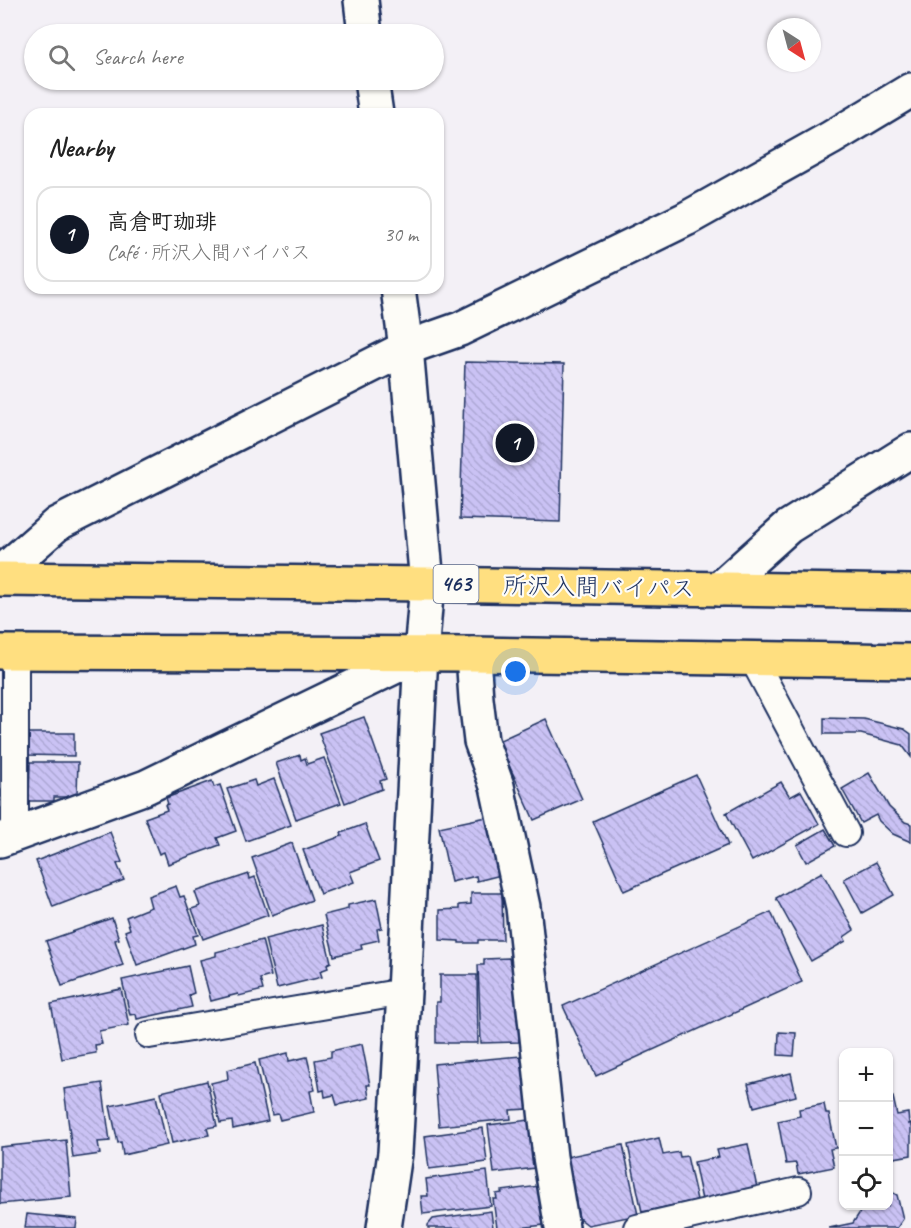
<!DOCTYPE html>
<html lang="en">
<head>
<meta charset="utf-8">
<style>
  :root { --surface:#fff; --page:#f2f2f2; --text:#222; --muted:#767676; --line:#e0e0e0; --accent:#111827 }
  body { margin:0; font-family:Caveat,"Klee One",sans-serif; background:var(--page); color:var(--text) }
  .controls { position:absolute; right:18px; bottom:18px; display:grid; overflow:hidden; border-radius:12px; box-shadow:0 2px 4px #0004 }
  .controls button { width:54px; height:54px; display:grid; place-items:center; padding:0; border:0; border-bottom:2px solid var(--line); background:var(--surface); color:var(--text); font:30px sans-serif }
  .compass { position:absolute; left:767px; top:18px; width:54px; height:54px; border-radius:50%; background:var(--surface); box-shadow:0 2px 4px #0004; rotate:144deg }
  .you { position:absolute; left:516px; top:672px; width:21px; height:21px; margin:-15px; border:4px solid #fff; border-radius:50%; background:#1a73e8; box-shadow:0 0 0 9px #1a73e833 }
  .badge { display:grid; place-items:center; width:39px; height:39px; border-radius:50%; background:var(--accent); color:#fff; font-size:20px; font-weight:700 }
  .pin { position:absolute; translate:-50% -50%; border:3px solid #fff; box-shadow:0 2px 6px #0006 }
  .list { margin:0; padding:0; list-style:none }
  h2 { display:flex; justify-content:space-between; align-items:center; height:78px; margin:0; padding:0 24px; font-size:26px }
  h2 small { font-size:20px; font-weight:400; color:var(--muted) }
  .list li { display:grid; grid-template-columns:39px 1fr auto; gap:18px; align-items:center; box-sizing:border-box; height:96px; margin:0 12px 12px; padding:0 12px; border:2px solid var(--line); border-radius:18px }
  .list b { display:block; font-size:22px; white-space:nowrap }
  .list p { margin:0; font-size:20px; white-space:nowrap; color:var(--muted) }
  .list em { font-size:20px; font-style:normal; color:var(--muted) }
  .icon { flex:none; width:33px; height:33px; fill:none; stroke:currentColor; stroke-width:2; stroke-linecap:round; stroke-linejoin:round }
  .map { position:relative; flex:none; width:911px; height:1228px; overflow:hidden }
  .search { position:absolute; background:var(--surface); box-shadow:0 2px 4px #0004; left:24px; top:24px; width:420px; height:66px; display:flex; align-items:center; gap:15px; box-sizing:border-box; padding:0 21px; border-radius:33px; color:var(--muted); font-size:22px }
  .panel { position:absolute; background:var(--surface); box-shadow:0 2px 4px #0004; left:24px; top:108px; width:420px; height:186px; border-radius:18px }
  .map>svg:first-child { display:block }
  .building { fill:url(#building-back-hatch); stroke:#1b2f5e; stroke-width:1.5 }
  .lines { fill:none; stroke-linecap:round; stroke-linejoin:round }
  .service-casing { stroke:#1b2f5e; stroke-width:30 }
  .minor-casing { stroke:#1b2f5e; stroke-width:38 }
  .tertiary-casing { stroke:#1b2f5e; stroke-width:38 }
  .trunk-casing { stroke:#1b2f5e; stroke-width:38 }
  .service { stroke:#fdfcf7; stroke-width:26 }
  .minor { stroke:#fdfcf7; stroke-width:33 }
  .tertiary { stroke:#fdfcf7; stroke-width:33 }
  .trunk { stroke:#ffdf80; stroke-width:33 }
  .labels { text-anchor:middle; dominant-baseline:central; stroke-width:4.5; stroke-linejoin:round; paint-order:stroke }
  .shield { fill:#fdfcf7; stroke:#5f6c8c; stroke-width:1.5 }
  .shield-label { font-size:22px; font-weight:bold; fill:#1b2f5e }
  .street-label { font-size:24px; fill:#1b2f5e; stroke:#fdfcf7 }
</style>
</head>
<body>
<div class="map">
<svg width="911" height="1228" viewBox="0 0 911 1228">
  <defs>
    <pattern id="building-back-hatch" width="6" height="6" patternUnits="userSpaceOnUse" patternTransform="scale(1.5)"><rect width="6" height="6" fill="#cac2f4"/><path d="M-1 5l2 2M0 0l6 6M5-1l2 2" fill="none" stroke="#ada7d4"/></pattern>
  </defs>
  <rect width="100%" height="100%" fill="#f3f0f6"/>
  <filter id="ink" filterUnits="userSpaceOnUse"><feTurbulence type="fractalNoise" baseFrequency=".0167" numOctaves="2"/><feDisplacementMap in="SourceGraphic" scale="12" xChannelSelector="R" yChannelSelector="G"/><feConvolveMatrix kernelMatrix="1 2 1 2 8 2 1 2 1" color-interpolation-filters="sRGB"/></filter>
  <g filter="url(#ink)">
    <g class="building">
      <path d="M465 362 564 364 560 522 460 519Z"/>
      <path d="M364 717 386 779 380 781 382 789 345 803 319 733Z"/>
      <path d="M824 718 864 719 904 729 911 734V757L902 745 861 734H824Z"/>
      <path d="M546 719 582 799 534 820 498 741Z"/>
      <path d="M27 733H74V756L26 755Z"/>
      <path d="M300 755 301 760 305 758 307 764 324 758 341 803 296 819 276 763Z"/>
      <path d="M30 762H78L77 793 73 797H54V801H29Z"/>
      <path d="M869 773 889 807 905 822 911 824V842L893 834 879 821 876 815 861 823 842 789Z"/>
      <path d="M696 775 728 845 624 891 593 821Z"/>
      <path d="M274 779 291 825 246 841 227 789 254 780 256 786Z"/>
      <path d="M212 781 214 787 220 785 236 831 217 838 220 845 168 864 164 852 159 854 145 818 167 810 165 805 168 804 166 798Z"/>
      <path d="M781 782 790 797 801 791 819 824 752 861 726 813Z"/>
      <path d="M487 817 501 875 477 881 476 876 451 882 439 827Z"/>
      <path d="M365 824 379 861 350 872 354 882 320 894 303 850 342 836 341 833Z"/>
      <path d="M825 829 835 846 806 862 797 845Z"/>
      <path d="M110 832 122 862 117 864 124 880 53 907 36 861Z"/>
      <path d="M292 843 312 900 272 915 252 858Z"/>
      <path d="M876 862 894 895 862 913 844 879Z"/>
      <path d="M822 872 854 930 844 937 846 941 811 961 776 898Z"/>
      <path d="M249 874 250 879 255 877 268 915 203 939 192 909 200 906 195 892Z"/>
      <path d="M176 886 180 897 184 896 198 935 193 936 195 944 137 965 125 931 130 929 126 917 151 907 148 896Z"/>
      <path d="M471 893H502L503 940H478V943H459V941L440 940V910L459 909V905L471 904Z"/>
      <path d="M376 899 382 928 377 929 379 940 361 944 362 949 334 956 324 915 348 909V905Z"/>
      <path d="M771 912 802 982 596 1076 563 1006Z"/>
      <path d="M112 918 119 939 115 940 123 965 62 986 46 941Z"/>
      <path d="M322 925 331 962 327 964 328 968 320 971 322 977 277 988 265 939Z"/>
      <path d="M262 940 271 976 260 979 263 990 239 996 238 994 211 1001 200 960 216 956V952Z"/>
      <path d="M509 958 510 964H518L519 1042 481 1043 478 965H484V959Z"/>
      <path d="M188 966 194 993 189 995 192 1007 137 1019 136 1014 130 1015 122 980Z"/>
      <path d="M440 975H477L478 1043H436V1002H440Z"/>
      <path d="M121 989 129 1025 99 1031 102 1044 95 1045 96 1053 62 1059 51 1004Z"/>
      <path d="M779 1032 796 1033 794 1056 778 1055Z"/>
      <path d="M362 1044 370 1085H367L369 1098 337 1105 334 1095 325 1097 324 1090 320 1091 315 1060 331 1057V1051Z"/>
      <path d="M288 1053 289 1061 307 1057 315 1090 310 1091 314 1112 280 1120 278 1114 272 1115 259 1060Z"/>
      <path d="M521 1056V1061H525L529 1109 510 1110 511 1119 439 1126 434 1064Z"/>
      <path d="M255 1063 268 1121 233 1129 232 1121 220 1123 211 1083 228 1079 227 1070Z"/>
      <path d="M791 1073 796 1096 754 1107 748 1084Z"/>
      <path d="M207 1081 217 1126 207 1128 209 1135 172 1143 161 1092Z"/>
      <path d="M102 1083 110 1141 98 1142 100 1154 73 1158 64 1089Z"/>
      <path d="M156 1096 167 1145 123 1155 121 1142 118 1143 110 1106Z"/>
      <path d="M888 1097H893L897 1115 908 1113 909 1124 911 1123V1155L888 1159Z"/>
      <path d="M824 1104 826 1114H829L836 1148 830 1149 834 1167 798 1174 796 1163 786 1164 778 1121 800 1116 799 1109Z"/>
      <path d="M529 1120 535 1168 494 1173 488 1125Z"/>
      <path d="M483 1128 487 1162 429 1169 425 1136Z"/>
      <path d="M659 1138 663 1155 679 1152 680 1157 687 1156 697 1200 642 1212 628 1145Z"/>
      <path d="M66 1140 71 1197 0 1204V1147Z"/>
      <path d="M748 1144 757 1188 702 1200 694 1162 719 1157 717 1150Z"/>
      <path d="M623 1145 638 1215 588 1225 579 1218 566 1157Z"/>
      <path d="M487 1171 491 1206 423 1214 421 1196H428L426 1179Z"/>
      <path d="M539 1186 544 1225 518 1228H497L493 1199H497L496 1194 502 1193 501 1191Z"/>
      <path d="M888 1190 897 1195 903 1219 897 1228H829L853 1223 864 1206H888Z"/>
      <path d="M491 1211 493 1228H428V1225L433 1219 439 1218Z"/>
      <path d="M27 1214 77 1219 76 1228H25Z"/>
    </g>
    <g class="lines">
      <g class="service-casing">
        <g id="service">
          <path d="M753 659 846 833"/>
          <path d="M15 835V652"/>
          <path d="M149 1035 404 992"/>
          <path d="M637 1228 798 1191"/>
        </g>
      </g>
      <g class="minor-casing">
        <g id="minor">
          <path d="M0 574 57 524 406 348 460 329 686 219 831 138 911 90"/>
          <path d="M719 589 788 527 911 450"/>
          <path d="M473 654 476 699 481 741 497 786 523 907 550 1157 562 1228"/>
          <path d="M0 840 146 787 421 654"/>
        </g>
      </g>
      <g class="tertiary-casing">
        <g id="tertiary">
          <path d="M361 0 365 34"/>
          <path d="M371 80 376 114"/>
          <path d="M384 1228 395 1153 404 992 421 654 427 584 406 348 398 288"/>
        </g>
      </g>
      <g class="trunk-casing">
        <g id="trunk">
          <path d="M0 579 427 584 911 592"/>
          <path d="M0 652 473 654 911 661"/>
        </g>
      </g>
      <use href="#service" class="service"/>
      <use href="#minor" class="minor"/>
      <use href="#tertiary" class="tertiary"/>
      <use href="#trunk" class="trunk"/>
    </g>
  </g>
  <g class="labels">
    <rect class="shield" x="433.5" y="565" width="45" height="38" rx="4.5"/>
    <g class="shield-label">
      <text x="456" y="584">463</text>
    </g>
    <g class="street-label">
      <text transform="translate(599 587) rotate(1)">所沢入間バイパス</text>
    </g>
  </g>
</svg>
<div class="controls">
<button>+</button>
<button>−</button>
<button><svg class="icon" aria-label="locate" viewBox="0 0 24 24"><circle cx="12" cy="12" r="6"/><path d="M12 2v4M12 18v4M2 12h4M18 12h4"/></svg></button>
</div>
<svg class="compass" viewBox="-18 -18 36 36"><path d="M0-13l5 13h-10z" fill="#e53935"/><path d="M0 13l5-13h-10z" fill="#767676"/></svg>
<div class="you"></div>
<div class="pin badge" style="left:515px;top:443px">1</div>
<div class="search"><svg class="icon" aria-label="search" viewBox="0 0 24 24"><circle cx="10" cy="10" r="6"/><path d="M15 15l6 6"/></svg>Search here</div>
<section class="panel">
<h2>Nearby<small></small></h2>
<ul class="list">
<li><span class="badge">1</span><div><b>高倉町珈琲</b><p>Café · 所沢入間バイパス</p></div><em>30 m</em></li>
</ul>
</section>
</div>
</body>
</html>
